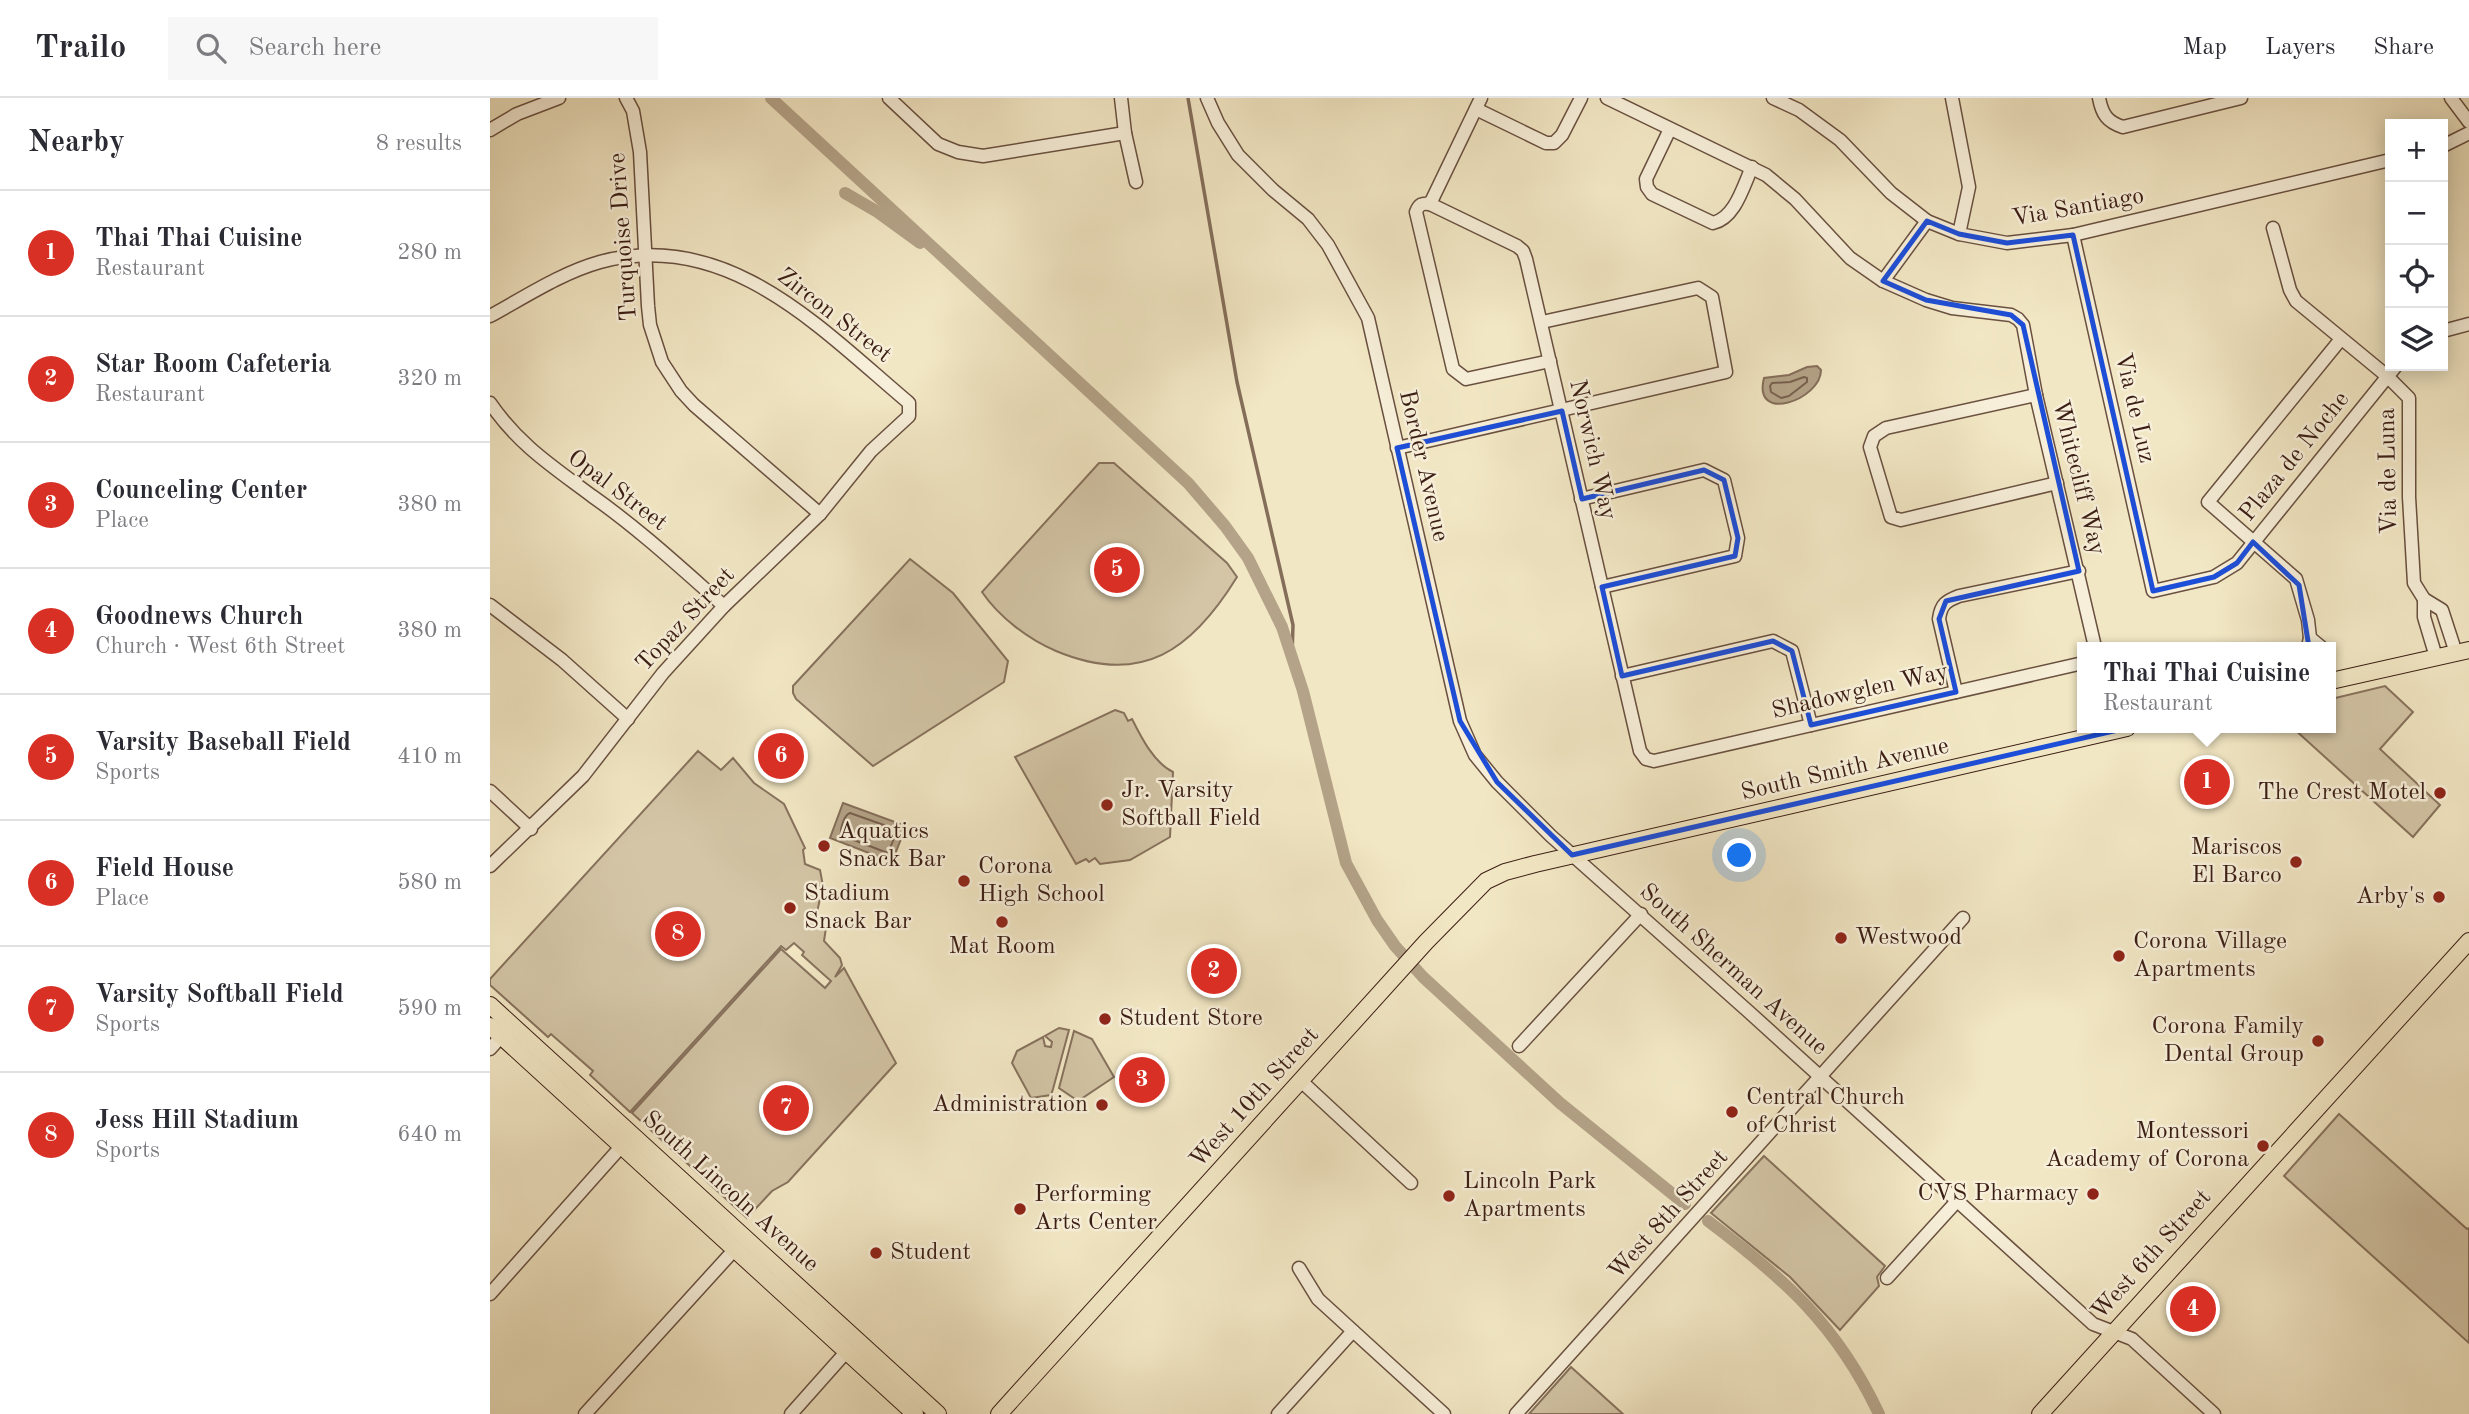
<!DOCTYPE html>
<html lang="en">
<head>
<meta charset="utf-8">
<style>
  :root { --surface:#fff; --page:#f7f7f7; --text:#2b2b33; --muted:#7c7c81; --line:#e1e1e2; --accent:#d93025 }
  body { margin:0; font-family:"Old Standard TT",serif; background:var(--page); color:var(--text) }
  .controls { position:absolute; right:21px; top:21px; display:grid; overflow:hidden; border-radius:0px; box-shadow:0 4px 18px #0003 }
  .controls button { width:63px; height:63px; display:grid; place-items:center; padding:0; border:0; border-bottom:2px solid var(--line); background:var(--surface); color:var(--text); font:35px sans-serif }
  .you { position:absolute; left:1250px; top:758px; width:24px; height:24px; margin:-18px; border:5px solid #fff; border-radius:50%; background:#1a73e8; box-shadow:0 0 0 10px #1a73e833 }
  .badge { display:grid; place-items:center; width:46px; height:46px; border-radius:50%; background:var(--accent); color:#fff; font-size:23px; font-weight:700 }
  .pin { position:absolute; translate:-50% -50%; border:4px solid #fff; box-shadow:0 2px 7px #0006 }
  .popup { position:absolute; left:1587px; top:544px; width:259px; height:91px; box-sizing:border-box; display:grid; place-content:center; border-radius:0px; background:var(--surface); filter:drop-shadow(0 2px 5px #0005); font-size:23px; white-space:nowrap; color:var(--muted) }
  .popup b { font-size:26px; color:var(--text) }
  .popup::after { content:''; position:absolute; left:50%; top:100%; margin-left:-14px; border:14px solid transparent; border-top-color:var(--surface) }
  .list { margin:0; padding:0; list-style:none }
  h2 { display:flex; justify-content:space-between; align-items:center; height:91px; margin:0; padding:0 28px; font-size:30px }
  h2 small { font-size:23px; font-weight:400; color:var(--muted) }
  .list li { display:grid; grid-template-columns:46px 1fr auto; gap:21px; align-items:center; box-sizing:border-box; height:126px; padding:0 28px; border-top:2px solid var(--line) }
  .list b { display:block; font-size:26px; white-space:nowrap }
  .list p { margin:0; font-size:23px; white-space:nowrap; color:var(--muted) }
  .list em { font-size:23px; font-style:normal; color:var(--muted) }
  .icon { flex:none; width:38px; height:38px; fill:none; stroke:currentColor; stroke-width:2; stroke-linecap:round; stroke-linejoin:round }
  .map { position:relative; flex:none; width:1979px; height:1316px; overflow:hidden }
  header { display:flex; align-items:center; gap:42px; box-sizing:border-box; height:98px; padding:0 35px; background:var(--surface); border-bottom:2px solid var(--line) }
  header strong { font-size:33px }
  nav { display:flex; gap:38px; margin-inline-start:auto; font-size:24px }
  .search { width:490px; height:63px; background:var(--page); display:flex; align-items:center; gap:18px; box-sizing:border-box; padding:0 24px; border-radius:0px; color:var(--muted); font-size:26px }
  main { display:flex }
  aside { flex:1; background:var(--surface) }
  .map>svg:first-child { display:block }
  .green { fill:#d3c5a6; stroke:#87725d; stroke-width:2 }
  .water { fill:#b4a388; stroke:#846e5a; stroke-width:2 }
  .lines { fill:none; stroke-linecap:round; stroke-linejoin:round }
  .shore { stroke:#78604e; stroke-width:2 }
  .stream { stroke:#846e5a; stroke-width:3.5 }
  .canal { stroke:#b4a388; stroke-width:12 }
  .minor-casing { stroke:#695040; stroke-width:15 }
  .major-casing { stroke:#3b1e14; stroke-width:18 }
  .minor { stroke:#f7efd9; stroke-width:12 }
  .major { stroke:#f2e7c4; stroke-width:16 }
  .marked { fill:none; stroke:#1d4ed8; stroke-width:5; stroke-linejoin:round }
  .poi-dot { fill:#8f2418; stroke:#f7efd9; stroke-width:2.5 }
  .labels { text-anchor:middle; dominant-baseline:central; stroke-width:5; stroke-linejoin:round; paint-order:stroke }
  .street-label { font-size:24px; fill:#3b1e14; stroke:#f7efd9 }
  .poi-label { font-size:24px; fill:#3b1e14; stroke:#f7efd9; text-anchor:start }
</style>
</head>
<body>
<header>
<strong>Trailo</strong>
<div class="search"><svg class="icon" aria-label="search" viewBox="0 0 24 24"><circle cx="10" cy="10" r="6"/><path d="M15 15l6 6"/></svg>Search here</div>
<nav><a>Map</a><a>Layers</a><a>Share</a></nav>
</header>
<main>
<aside>
<h2>Nearby<small>8 results</small></h2>
<ul class="list">
<li><span class="badge">1</span><div><b>Thai Thai Cuisine</b><p>Restaurant</p></div><em>280 m</em></li>
<li><span class="badge">2</span><div><b>Star Room Cafeteria</b><p>Restaurant</p></div><em>320 m</em></li>
<li><span class="badge">3</span><div><b>Counceling Center</b><p>Place</p></div><em>380 m</em></li>
<li><span class="badge">4</span><div><b>Goodnews Church</b><p>Church · West 6th Street</p></div><em>380 m</em></li>
<li><span class="badge">5</span><div><b>Varsity Baseball Field</b><p>Sports</p></div><em>410 m</em></li>
<li><span class="badge">6</span><div><b>Field House</b><p>Place</p></div><em>580 m</em></li>
<li><span class="badge">7</span><div><b>Varsity Softball Field</b><p>Sports</p></div><em>590 m</em></li>
<li><span class="badge">8</span><div><b>Jess Hill Stadium</b><p>Sports</p></div><em>640 m</em></li>
</ul>
</aside>
<div class="map">
<svg width="1979" height="1316" viewBox="0 0 1979 1316">
  <rect width="100%" height="100%" fill="#f2e7c4"/>
  <filter id="stains"><feTurbulence type="fractalNoise" baseFrequency=".00286" numOctaves="4"/><feColorMatrix values="0 0 0 0 .2 0 0 0 0 .09 0 0 0 0 .02 0 0 0 .5 -.17"/></filter>
  <radialGradient id="worn" r=".72"><stop offset=".6" stop-color="#630" stop-opacity="0"/><stop offset="1" stop-color="#630" stop-opacity=".3"/></radialGradient>
  <g class="green">
    <path d="M609 365H624L737 465 747 479C702 552 652 589 566 553 538 541 509 519 492 494Z"/>
    <path d="M420 461 463 495 518 563 514 584 383 668 306 601 303 595V588Z"/>
    <path d="M1895 588 1923 614 1890 651 1950 707 1923 739 1803 630H1841V601Z"/>
    <path d="M625 612 634 615 638 623 642 621C651 639 664 665 683 674L680 739 640 762 610 766 605 760 599 764 596 761 586 766 525 659Z"/>
    <path d="M208 653 231 672 243 660 264 685 294 706 315 750 313 752 315 766 330 772 333 788 324 827 336 830 334 843 350 860 352 867 345 879 354 870 406 965 298 1084 282 1093 257 1120 142 1015 291 851 335 890 341 883 312 857 314 854 304 845 296 852 291 848 140 1014 100 977 103 973 61 936 58 939 0 887V881Z"/>
    <path d="M569 930 579 932 563 991 561 997 541 1000 522 965 527 953 553 939 555 948 561 949 562 944 555 938Z"/>
    <path d="M584 933 602 941 624 979 588 1003 569 990Z"/>
    <path d="M1849 1016 1977 1131 1979 1130V1245L1794 1078Z"/>
    <path d="M1274 1058 1395 1168 1387 1179 1389 1188 1350 1232 1300 1179 1221 1115Z"/>
    <path d="M1081 1269 1133 1316H1039Z"/>
  </g>
  <g class="water">
    <path d="M1327 268 1331 272C1331 302 1262 326 1274 280L1299 277 1317 269Z"/>
    <path d="M353 705 416 728 402 764 340 740Z"/>
  </g>
  <g class="lines">
    <g class="shore">
      <path d="M1314 279 1317 280V284L1299 298 1291 300 1281 294 1280 288 1282 285 1300 284Z"/>
      <path d="M360 715 405 731 406 735 399 753 395 754 351 737C350 731 354 717 360 715Z"/>
    </g>
    <path class="stream" d="M698 0 747 284 803 527 802 559"/>
    <g class="canal">
      <path d="M281 0 698 385 735 428 758 460 792 529 813 593 856 765 887 822 905 848 933 879 1070 1005 1195 1106"/>
      <path d="M355 95 386 113 430 145"/>
      <path d="M1218 1123C1295 1181 1347 1227 1389 1316"/>
    </g>
    <g class="minor-casing">
      <g id="minor">
        <path d="M136 0 143 13 150 54 158 208 160 227 172 264 191 293 204 307 330 416"/>
        <path d="M399 0 448 46 468 54 493 58 635 35"/>
        <path d="M631 0 635 35 646 84"/>
        <path d="M717 0 728 25 748 57 783 92 818 121 838 147 878 220 970 623 985 657 1007 684 1061 738 1259 914 1603 1226 1642 1241 1724 1316"/>
        <path d="M991 0 940 106C932 105 929 106 926 114L963 271 976 281 1060 263"/>
        <path d="M1117 0 1276 77 1305 101 1360 160 1393 183 1436 202 1462 210 1521 217 1528 221 1533 227 1546 297 1605 549"/>
        <path d="M1283 0 1309 12 1350 42 1401 95 1437 123 1469 136 1517 145 1583 137 1900 62"/>
        <path d="M1462 0 1479 89 1469 136"/>
        <path d="M1609 0C1612 16 1617 24 1633 29L1751 0"/>
        <path d="M1961 0 1979 24"/>
        <path d="M986 11 1056 45H1064L1072 37 1091 0"/>
        <path d="M1180 31 1156 81 1157 89 1162 96 1223 125C1245 120 1253 89 1262 69"/>
        <path d="M0 32 27 16 69 0"/>
        <path d="M1953 48 1979 35"/>
        <path d="M940 106 1027 148 1033 153 1036 161 1150 653 1156 661 1164 663 1593 565"/>
        <path d="M1783 130 1800 192 1806 203 1897 278 1919 300V399L1924 485 1934 501 1952 512 1966 555"/>
        <path d="M1583 137 1663 493 1724 479 1747 465 1906 268"/>
        <path d="M1393 183 1437 123"/>
        <path d="M0 218C35 199 71 175 110 164 238 130 331 231 419 305V318L381 353 330 416 234 508 173 575 93 678 0 768"/>
        <path d="M1953 233 1979 226"/>
        <path d="M1546 297 1396 330 1384 338 1380 349 1401 419 1411 422 1567 385"/>
        <path d="M0 305C29 347 62 368 102 398 149 431 191 470 234 508"/>
        <path d="M907 350 1236 274 1222 199 1208 190 1052 224"/>
        <path d="M1091 401 1214 372 1234 382 1248 440 1245 458 1112 489"/>
        <path d="M1934 501V519L1946 559"/>
        <path d="M0 507 72 562 138 621"/>
        <path d="M1820 540 1831 549"/>
        <path d="M1818 549 1820 540 1818 522 1806 481 1718 404 1851 241"/>
        <path d="M1132 578 1283 543 1302 553 1321 627"/>
        <path d="M1466 594 1449 521C1451 506 1456 503 1469 498L1589 473"/>
        <path d="M0 693 41 731"/>
        <path d="M1029 948 1151 816"/>
        <path d="M0 951 16 933"/>
        <path d="M811 983 921 1085"/>
        <path d="M809 1170 828 1201 954 1316"/>
        <path d="M1397 1180 1467 1103"/>
        <path d="M0 1196 137 1042"/>
        <path d="M95 1316 245 1151"/>
        <path d="M301 1316 357 1253"/>
        <path d="M788 1316 863 1233"/>
        <path d="M1026 1316 1473 820"/>
      </g>
    </g>
    <g class="major-casing">
      <g id="major">
        <path d="M1841 583 1979 552"/>
        <path d="M0 907 448 1316"/>
        <path d="M0 928 425 1316"/>
        <path d="M509 1316 936 844 996 783 1015 774 1045 766 1637 630"/>
        <path d="M1550 1316 1979 843"/>
      </g>
    </g>
    <use href="#minor" class="minor"/>
    <use href="#major" class="major"/>
  </g>
  <path class="marked" d="M1437 123 1469 136 1517 145 1583 137 1663 493 1724 479 1747 465 1763 444 1809 487 1825 587 1082 757 1007 684 970 623 907 350 1072 313 1092 401 1214 372 1234 382 1248 440 1245 458 1112 489 1132 578 1283 543 1302 553 1321 627 1466 594 1449 521 1456 503 1589 473 1533 227 1521 217 1436 202 1393 183Z"/>
  <g class="poi-dot">
    <circle cx="1950" cy="695" r="7"/>
    <circle cx="617" cy="707" r="7"/>
    <circle cx="334" cy="748" r="7"/>
    <circle cx="1806" cy="764" r="7"/>
    <circle cx="474" cy="783" r="7"/>
    <circle cx="1949" cy="799" r="7"/>
    <circle cx="300" cy="810" r="7"/>
    <circle cx="512" cy="824" r="7"/>
    <circle cx="1351" cy="840" r="7"/>
    <circle cx="1629" cy="858" r="7"/>
    <circle cx="615" cy="921" r="7"/>
    <circle cx="1828" cy="943" r="7"/>
    <circle cx="612" cy="1007" r="7"/>
    <circle cx="1242" cy="1014" r="7"/>
    <circle cx="1773" cy="1048" r="7"/>
    <circle cx="1603" cy="1096" r="7"/>
    <circle cx="959" cy="1098" r="7"/>
    <circle cx="530" cy="1111" r="7"/>
    <circle cx="386" cy="1155" r="7"/>
  </g>
  <g class="labels">
    <g class="street-label">
      <text transform="translate(1588 110) rotate(-10)">Via Santiago</text>
      <text transform="translate(134 139) rotate(-94)">Turquoise Drive</text>
      <text transform="translate(344 218) rotate(38)">Zircon Street</text>
      <text transform="translate(1644 310) rotate(77)">Via de Luz</text>
      <text transform="translate(1102 352) rotate(77)">Norwich Way</text>
      <text transform="translate(1805 359) rotate(-51)">Plaza de Noche</text>
      <text transform="translate(933 368) rotate(77)">Border Avenue</text>
      <text transform="translate(1899 373) rotate(-91)">Via de Luna</text>
      <text transform="translate(1588 380) rotate(76)">Whitecliff Way</text>
      <text transform="translate(127 393) rotate(37)">Opal Street</text>
      <text transform="translate(196 522) rotate(-47)">Topaz Street</text>
      <text transform="translate(1370 594) rotate(-13)">Shadowglen Way</text>
      <text transform="translate(1355 672) rotate(-13)">South Smith Avenue</text>
      <text transform="translate(1243 872) rotate(42)">South Sherman Avenue</text>
      <text transform="translate(765 1000) rotate(-48)">West 10th Street</text>
      <text transform="translate(240 1094) rotate(42)">South Lincoln Avenue</text>
      <text transform="translate(1179 1117) rotate(-48)">West 8th Street</text>
      <text transform="translate(1662 1157) rotate(-48)">West 6th Street</text>
    </g>
    <g class="poi-label">
      <text x="631" y="693">Jr. Varsity<tspan x="631" dy="28">Softball Field</tspan></text>
      <text x="1936" y="695" text-anchor="end">The Crest Motel</text>
      <text x="348" y="734">Aquatics<tspan x="348" dy="28">Snack Bar</tspan></text>
      <text x="1792" y="750" text-anchor="end">Mariscos<tspan x="1792" dy="28">El Barco</tspan></text>
      <text x="488" y="769">Corona<tspan x="488" dy="28">High School</tspan></text>
      <text x="314" y="796">Stadium<tspan x="314" dy="28">Snack Bar</tspan></text>
      <text x="1935" y="799" text-anchor="end">Arby's</text>
      <text x="1365" y="840">Westwood</text>
      <text x="1643" y="844">Corona Village<tspan x="1643" dy="28">Apartments</tspan></text>
      <text x="512" y="849" text-anchor="middle">Mat Room</text>
      <text x="629" y="921">Student Store</text>
      <text x="1814" y="929" text-anchor="end">Corona Family<tspan x="1814" dy="28">Dental Group</tspan></text>
      <text x="1256" y="1000">Central Church<tspan x="1256" dy="28">of Christ</tspan></text>
      <text x="598" y="1007" text-anchor="end">Administration</text>
      <text x="1759" y="1034" text-anchor="end">Montessori<tspan x="1759" dy="28">Academy of Corona</tspan></text>
      <text x="973" y="1084">Lincoln Park<tspan x="973" dy="28">Apartments</tspan></text>
      <text x="1589" y="1096" text-anchor="end">CVS Pharmacy</text>
      <text x="544" y="1097">Performing<tspan x="544" dy="28">Arts Center</tspan></text>
      <text x="400" y="1155">Student</text>
    </g>
  </g>
  <rect width="100%" height="100%" filter="url(#stains)"/>
  <rect width="100%" height="100%" fill="url(#worn)"/>
</svg>
<div class="controls">
<button>+</button>
<button>−</button>
<button><svg class="icon" aria-label="locate" viewBox="0 0 24 24"><circle cx="12" cy="12" r="6"/><path d="M12 2v4M12 18v4M2 12h4M18 12h4"/></svg></button>
<button><svg class="icon" aria-label="layers" viewBox="0 0 24 24"><path d="M12 4l9 5-9 5-9-5zM3 14l9 5 9-5"/></svg></button>
</div>
<div class="you"></div>
<div class="pin badge" style="left:1717px;top:684px">1</div>
<div class="popup"><b>Thai Thai Cuisine</b>Restaurant</div>
<div class="pin badge" style="left:724px;top:873px">2</div>
<div class="pin badge" style="left:652px;top:982px">3</div>
<div class="pin badge" style="left:1703px;top:1211px">4</div>
<div class="pin badge" style="left:627px;top:472px">5</div>
<div class="pin badge" style="left:291px;top:658px">6</div>
<div class="pin badge" style="left:296px;top:1010px">7</div>
<div class="pin badge" style="left:188px;top:836px">8</div>
</div>
</main>
</body>
</html>
